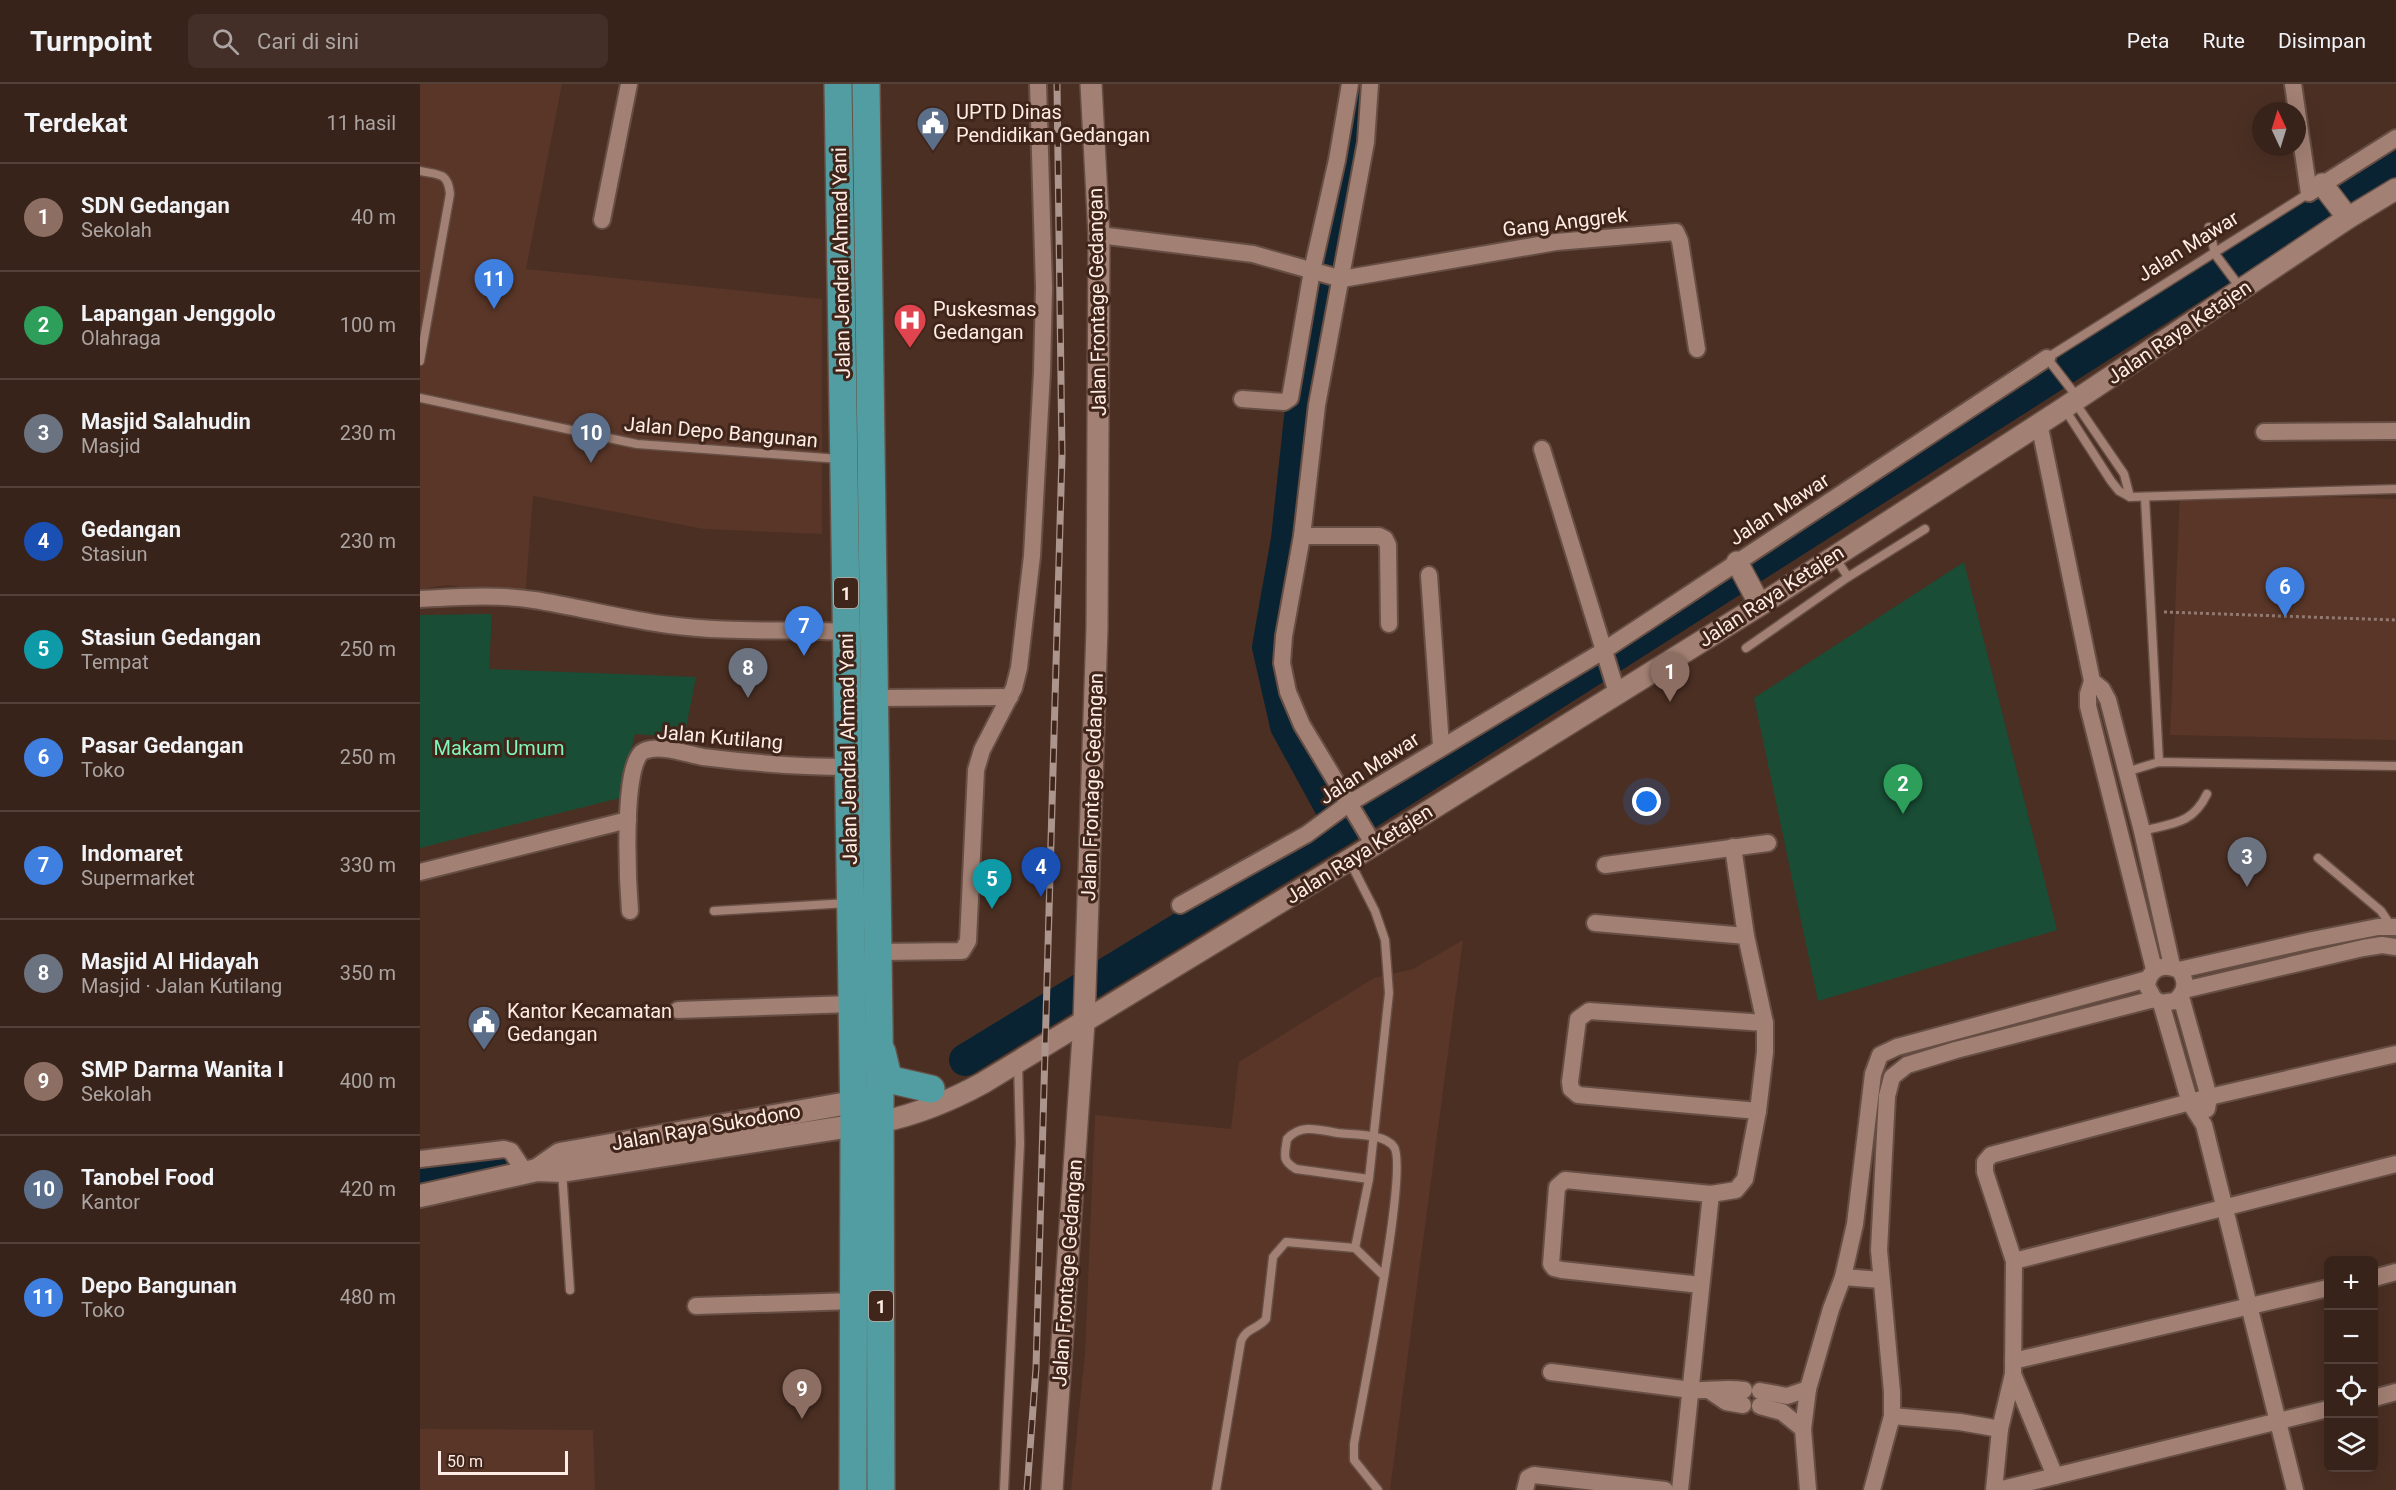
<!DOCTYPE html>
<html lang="id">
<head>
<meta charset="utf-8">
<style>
  :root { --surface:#38231a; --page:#432f27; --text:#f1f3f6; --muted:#aba4a2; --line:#524039; --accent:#8bbbb9 }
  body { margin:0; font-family:Roboto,sans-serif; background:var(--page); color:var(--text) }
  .controls { position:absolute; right:18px; bottom:18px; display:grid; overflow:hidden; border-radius:9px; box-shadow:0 6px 24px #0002 }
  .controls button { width:54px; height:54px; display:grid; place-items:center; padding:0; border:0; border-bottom:2px solid var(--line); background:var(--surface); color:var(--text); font:30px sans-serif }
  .compass { position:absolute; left:1832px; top:18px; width:54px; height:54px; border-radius:50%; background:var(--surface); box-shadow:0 6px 24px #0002; rotate:356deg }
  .scale { position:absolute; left:18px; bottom:15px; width:130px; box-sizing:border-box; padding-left:6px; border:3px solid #ffece4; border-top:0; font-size:16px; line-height:21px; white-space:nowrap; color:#ffece4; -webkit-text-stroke:4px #40251a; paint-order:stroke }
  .you { position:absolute; left:1227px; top:718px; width:21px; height:21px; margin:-15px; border:4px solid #fff; border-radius:50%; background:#1a73e8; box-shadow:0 0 0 9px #1a73e833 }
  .badge { display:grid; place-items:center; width:39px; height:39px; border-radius:50%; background:var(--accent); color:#fff; font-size:20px; font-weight:700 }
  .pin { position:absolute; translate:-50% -50px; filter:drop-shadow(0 2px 3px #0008) }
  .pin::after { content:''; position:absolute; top:32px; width:21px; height:18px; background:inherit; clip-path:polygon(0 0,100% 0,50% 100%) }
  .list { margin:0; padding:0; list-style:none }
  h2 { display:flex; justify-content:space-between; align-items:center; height:78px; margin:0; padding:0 24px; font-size:26px }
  h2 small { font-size:20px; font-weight:400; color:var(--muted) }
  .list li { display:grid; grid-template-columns:39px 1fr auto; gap:18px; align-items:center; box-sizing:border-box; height:108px; padding:0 24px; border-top:2px solid var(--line) }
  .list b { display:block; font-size:22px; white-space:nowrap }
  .list p { margin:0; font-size:20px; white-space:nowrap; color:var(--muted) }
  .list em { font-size:20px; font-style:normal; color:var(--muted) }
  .icon { flex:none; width:33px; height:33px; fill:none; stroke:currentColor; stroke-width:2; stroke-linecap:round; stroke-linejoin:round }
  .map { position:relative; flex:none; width:1976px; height:1406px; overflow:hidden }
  header { display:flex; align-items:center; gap:36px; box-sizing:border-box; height:84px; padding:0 30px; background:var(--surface); border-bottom:2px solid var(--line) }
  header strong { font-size:28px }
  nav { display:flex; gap:33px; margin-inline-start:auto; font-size:21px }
  .search { width:420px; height:54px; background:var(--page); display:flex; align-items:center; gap:15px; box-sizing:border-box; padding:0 21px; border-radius:9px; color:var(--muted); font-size:22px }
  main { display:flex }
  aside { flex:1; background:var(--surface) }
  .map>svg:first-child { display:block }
  .built { fill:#593628 }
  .green { fill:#194d35 }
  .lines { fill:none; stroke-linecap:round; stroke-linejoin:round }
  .river { stroke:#092333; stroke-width:32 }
  .service-casing { stroke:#664e44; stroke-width:11 }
  .minor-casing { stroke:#664e44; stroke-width:20 }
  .tertiary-casing { stroke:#664e44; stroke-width:24 }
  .secondary-casing { stroke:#664e44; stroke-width:26 }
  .trunk-casing { stroke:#664e44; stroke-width:30 }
  .path { stroke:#927a70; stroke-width:3; stroke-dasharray:3 3; stroke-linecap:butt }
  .service { stroke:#a28073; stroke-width:8 }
  .minor { stroke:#a28073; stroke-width:16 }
  .tertiary { stroke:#a28073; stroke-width:21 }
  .secondary { stroke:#a28073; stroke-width:22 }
  .trunk { stroke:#529da2; stroke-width:27 }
  .rail-casing { stroke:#ac958c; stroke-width:7 }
  .rail { stroke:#40251a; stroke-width:4.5; stroke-dasharray:14; stroke-linecap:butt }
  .labels { text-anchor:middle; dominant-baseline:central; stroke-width:6; stroke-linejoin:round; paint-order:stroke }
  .shield { fill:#40251a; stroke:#c6b0a7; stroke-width:1.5 }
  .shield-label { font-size:18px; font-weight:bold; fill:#ffece4 }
  .poi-label { font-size:20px; fill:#ffece4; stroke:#40251a; text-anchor:start }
  .street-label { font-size:20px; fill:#ffece4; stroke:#40251a }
  .park-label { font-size:20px; fill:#7ff7bb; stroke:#40251a }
</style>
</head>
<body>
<header>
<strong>Turnpoint</strong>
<div class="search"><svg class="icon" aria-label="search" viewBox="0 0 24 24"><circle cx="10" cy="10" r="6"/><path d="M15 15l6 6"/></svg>Cari di sini</div>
<nav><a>Peta</a><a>Rute</a><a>Disimpan</a></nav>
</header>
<main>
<aside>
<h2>Terdekat<small>11 hasil</small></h2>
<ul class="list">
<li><span class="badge" style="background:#8d6e63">1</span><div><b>SDN Gedangan</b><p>Sekolah</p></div><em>40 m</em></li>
<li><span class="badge" style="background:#2e9e5b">2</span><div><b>Lapangan Jenggolo</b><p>Olahraga</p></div><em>100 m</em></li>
<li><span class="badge" style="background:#6b7280">3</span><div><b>Masjid Salahudin</b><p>Masjid</p></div><em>230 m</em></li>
<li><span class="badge" style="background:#1a4fb4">4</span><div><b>Gedangan</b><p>Stasiun</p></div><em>230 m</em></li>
<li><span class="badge" style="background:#0f9aa8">5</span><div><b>Stasiun Gedangan</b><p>Tempat</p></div><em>250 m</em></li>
<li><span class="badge" style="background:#3f7fe0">6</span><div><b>Pasar Gedangan</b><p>Toko</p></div><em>250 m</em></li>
<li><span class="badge" style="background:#3f7fe0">7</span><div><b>Indomaret</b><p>Supermarket</p></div><em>330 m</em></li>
<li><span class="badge" style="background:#6b7280">8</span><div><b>Masjid Al Hidayah</b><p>Masjid · Jalan Kutilang</p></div><em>350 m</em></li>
<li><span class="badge" style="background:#8d6e63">9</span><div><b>SMP Darma Wanita I</b><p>Sekolah</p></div><em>400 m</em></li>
<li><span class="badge" style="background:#5c6f8a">10</span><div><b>Tanobel Food</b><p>Kantor</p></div><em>420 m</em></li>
<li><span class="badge" style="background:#3f7fe0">11</span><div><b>Depo Bangunan</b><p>Toko</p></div><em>480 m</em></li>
</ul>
</aside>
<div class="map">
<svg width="1976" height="1406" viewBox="0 0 1976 1406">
  <rect width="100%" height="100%" fill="#4b2f23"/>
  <g class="built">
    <path d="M0 0H142L106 185 402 215V450L284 445 113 412 105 514 28 501 0 505Z"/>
    <path d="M1760 408 1976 415V656L1750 651Z"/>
    <path d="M1043 856 970 1406H651L665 1270 675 1031 811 1045 819 978 954 894 993 885Z"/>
    <path d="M0 1345 173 1346 175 1406H0Z"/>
  </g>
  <g class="green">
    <path d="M1544 478 1637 846 1398 917 1334 614Z"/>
    <path d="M72 530 69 585 276 593 264 654 215 650 200 714 0 764V531Z"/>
  </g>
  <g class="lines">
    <g class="river">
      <path d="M913 728 866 642 848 563 867 455 880 333 937 32 940 0"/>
      <path d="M545 976 923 745 1933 101 1976 79"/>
      <path d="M0 1087 77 1072"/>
    </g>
    <g class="service-casing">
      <g id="service">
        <path d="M0 87C19 91 28 88 30 110L0 277"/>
        <path d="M1789 143 1795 170 1822 206"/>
        <path d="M0 314 217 360 420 375"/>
        <path d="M1658 314 1627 274 1889 109"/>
        <path d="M1654 317 1704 390 1710 413"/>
        <path d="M1644 324 1691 397 1699 407 1710 413 1976 405"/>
        <path d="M1725 414 1739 678"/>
        <path d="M1428 493 1505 445"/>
        <path d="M1326 564 1428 493 1414 472"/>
        <path d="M1706 688 1739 678 1976 682"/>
        <path d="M1722 747C1752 739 1772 741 1787 710"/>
        <path d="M1898 774 1961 827 1971 842"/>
        <path d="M929 776 955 827 965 856 969 909 949 1095 935 1164"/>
        <path d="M294 827 428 819"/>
        <path d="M142 1087 150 1206"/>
        <path d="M949 1095 876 1085C861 1076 865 1071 867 1055 881 1039 900 1046 918 1049 934 1051 964 1049 974 1063 989 1085 941 1320 934 1360V1376L958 1406"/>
        <path d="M584 1406 600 1059 598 979"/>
        <path d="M796 1406 821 1257C826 1244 838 1245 846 1235L853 1173 866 1158 935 1164 964 1192"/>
      </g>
    </g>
    <g class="minor-casing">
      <g id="minor">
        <path d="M950 0 946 58 897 321 882 452 864 552 862 579 868 608 882 641 954 761"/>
        <path d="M1873 0 1889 109 1976 54"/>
        <path d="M182 136 209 0"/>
        <path d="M679 151 833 170 922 195 1136 158 1256 148 1260 157 1277 265"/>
        <path d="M822 315 864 318 870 314 892 187 917 76 930 0"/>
        <path d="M1619 339 1672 597 1668 610V622L1734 885"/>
        <path d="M1844 348 1976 347"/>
        <path d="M1122 365 1197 609"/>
        <path d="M882 452H959L965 455 968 461 969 540"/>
        <path d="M1009 491 1021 662"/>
        <path d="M0 515C38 513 76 510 114 516 159 523 203 535 249 541 308 549 367 545 427 548"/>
        <path d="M1672 597 1682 605 1688 616 1722 747 1752 882"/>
        <path d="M455 614 590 613"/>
        <path d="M1185 781 1348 759"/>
        <path d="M0 788 208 736"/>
        <path d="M760 821 887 750 928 720 1183 567 1627 274"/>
        <path d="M210 827C208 802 201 677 224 667 241 660 266 670 283 673 331 679 380 683 429 683"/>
        <path d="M1175 839 1326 852"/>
        <path d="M458 868 542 867 548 857 556 686 562 666 594 604 599 584 612 472 622 288 624 204 618 0"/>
        <path d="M1759 886 1892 856 1958 843H1976"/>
        <path d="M1764 906 1943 864 1962 861 1976 863"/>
        <path d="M1761 913 1789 1013 1787 1025"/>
        <path d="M1741 919 1770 1019 1784 1041 1875 1406"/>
        <path d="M258 926 432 920"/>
        <path d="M1338 1027 1158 1011 1151 1005 1150 998 1158 935 1169 927 1345 939"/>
        <path d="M0 1075 84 1065 91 1067 105 1088"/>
        <path d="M1594 1177 1976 1080"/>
        <path d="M1423 1193 1461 1196"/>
        <path d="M1954 1194 1976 1188"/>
        <path d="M1281 1201 1142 1186 1134 1184 1131 1180 1137 1103 1145 1096 1291 1110 1316 1106 1325 1095 1338 1027 1345 968V939L1326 852 1313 763"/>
        <path d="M276 1222 434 1217"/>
        <path d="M1593 1277 1908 1204"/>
        <path d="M1131 1288 1271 1306C1289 1307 1306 1303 1324 1306"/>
        <path d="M1593 1290 1635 1392"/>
        <path d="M1290 1307 1306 1318 1323 1321"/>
        <path d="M1340 1307 1367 1312 1388 1305"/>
        <path d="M1954 1314 1976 1308"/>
        <path d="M1340 1322 1362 1328 1383 1345"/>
        <path d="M1472 1332 1540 1338 1580 1345"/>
        <path d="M1105 1406 1108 1394 1114 1391 1245 1406"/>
        <path d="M1260 1406 1291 1110"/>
        <path d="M1388 1406 1383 1345 1388 1305 1411 1225 1423 1193 1435 1140 1453 990 1460 971 1477 963 1728 895"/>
        <path d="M1452 1406 1472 1332V1308L1459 1166 1467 1012 1472 993 1487 981 1536 966 1734 915 1741 919 1755 917C1766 908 1768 897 1759 886 1743 878 1729 885 1727 902L1734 915"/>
        <path d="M1574 1406 1580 1345 1593 1290 1594 1177 1565 1088V1078L1571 1071 1789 1013 1976 970"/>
        <path d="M1578 1406 1908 1325"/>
      </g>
    </g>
    <g class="tertiary-casing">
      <g id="tertiary">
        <path d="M1902 100 1928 134"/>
        <path d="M1317 478 1340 521"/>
        <path d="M461 1038C498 1030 530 1017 563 999L954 761 1340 521 1644 324 1928 134 1976 105"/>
        <path d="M632 1406 664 938 677 544 679 151 671 0"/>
      </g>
    </g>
    <g class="secondary-casing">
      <g id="secondary">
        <path d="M117 1086 140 1070 451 1015"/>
        <path d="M0 1112 117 1086 142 1087 451 1039"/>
      </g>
    </g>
    <g class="trunk-casing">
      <g id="trunk">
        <path d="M418 0 434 1041 433 1406"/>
        <path d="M446 0 460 1013 461 1406"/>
        <path d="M462 968 467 989 472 996 511 1005"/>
      </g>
    </g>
    <path class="path" d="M1744 528 1976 536"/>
    <use href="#service" class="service"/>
    <use href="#minor" class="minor"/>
    <use href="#tertiary" class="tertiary"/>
    <use href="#secondary" class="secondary"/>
    <use href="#trunk" class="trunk"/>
    <g class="rail-casing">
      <path id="rail" d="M607 1406 616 1284 642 371 637 0"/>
    </g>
    <use href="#rail" class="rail"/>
  </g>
  <defs>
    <g id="civic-pin" transform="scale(1.725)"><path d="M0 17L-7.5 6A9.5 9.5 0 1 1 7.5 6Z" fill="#5c6f8a" stroke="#40251a"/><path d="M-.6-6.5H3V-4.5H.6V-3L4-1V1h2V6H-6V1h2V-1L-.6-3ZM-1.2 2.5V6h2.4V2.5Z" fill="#fff"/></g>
    <g id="hospital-pin" transform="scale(1.725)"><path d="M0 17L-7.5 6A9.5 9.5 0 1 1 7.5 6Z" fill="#e0444e" stroke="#40251a"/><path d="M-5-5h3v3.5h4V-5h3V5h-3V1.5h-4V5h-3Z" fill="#fff"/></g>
  </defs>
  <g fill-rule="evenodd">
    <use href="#civic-pin" x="513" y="39"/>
    <use href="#hospital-pin" x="490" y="236"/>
    <use href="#civic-pin" x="64" y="938"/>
  </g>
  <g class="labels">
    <g class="shield">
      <rect x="414" y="494" width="24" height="30" rx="4.5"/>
      <rect x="449" y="1207" width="24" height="30" rx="4.5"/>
    </g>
    <g class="shield-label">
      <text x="426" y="509">1</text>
      <text x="461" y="1222">1</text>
    </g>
    <g class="poi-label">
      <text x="536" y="28">UPTD Dinas<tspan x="536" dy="23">Pendidikan Gedangan</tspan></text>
      <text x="513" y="225">Puskesmas<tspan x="513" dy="23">Gedangan</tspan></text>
      <text x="87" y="927">Kantor Kecamatan<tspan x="87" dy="23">Gedangan</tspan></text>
    </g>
    <g class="street-label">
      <text transform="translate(1145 138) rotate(-7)">Gang Anggrek</text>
      <text transform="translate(1768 162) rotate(-32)">Jalan Mawar</text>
      <text transform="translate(421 179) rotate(-91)">Jalan Jendral Ahmad Yani</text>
      <text transform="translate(677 218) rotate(-91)">Jalan Frontage Gedangan</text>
      <text transform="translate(1759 248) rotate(-34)">Jalan Raya Ketajen</text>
      <text transform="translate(301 348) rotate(5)">Jalan Depo Bangunan</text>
      <text transform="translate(1359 425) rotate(-33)">Jalan Mawar</text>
      <text transform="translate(1351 512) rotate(-33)">Jalan Raya Ketajen</text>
      <text transform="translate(300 653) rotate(5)">Jalan Kutilang</text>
      <text transform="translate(428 665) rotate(-91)">Jalan Jendral Ahmad Yani</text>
      <text transform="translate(949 684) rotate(-33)">Jalan Mawar</text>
      <text transform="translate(672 703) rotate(-88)">Jalan Frontage Gedangan</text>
      <text transform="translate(939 770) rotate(-32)">Jalan Raya Ketajen</text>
      <text transform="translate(286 1043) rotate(-10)">Jalan Raya Sukodono</text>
      <text transform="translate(647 1189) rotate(-86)">Jalan Frontage Gedangan</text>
    </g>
    <g class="park-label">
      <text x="79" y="664">Makam Umum</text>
    </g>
  </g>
</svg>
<div class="controls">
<button>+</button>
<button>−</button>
<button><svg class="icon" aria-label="locate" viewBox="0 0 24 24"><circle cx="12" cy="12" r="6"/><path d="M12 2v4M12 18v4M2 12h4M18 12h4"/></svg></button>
<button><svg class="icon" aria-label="layers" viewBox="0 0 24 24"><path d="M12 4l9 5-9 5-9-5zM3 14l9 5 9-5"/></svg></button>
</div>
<svg class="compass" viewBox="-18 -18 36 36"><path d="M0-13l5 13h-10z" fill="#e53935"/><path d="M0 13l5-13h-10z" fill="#aba4a2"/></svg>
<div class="scale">50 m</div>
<div class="you"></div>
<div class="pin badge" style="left:1250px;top:618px;background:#8d6e63">1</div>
<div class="pin badge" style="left:1483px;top:730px;background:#2e9e5b">2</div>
<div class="pin badge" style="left:1827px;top:803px;background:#6b7280">3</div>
<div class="pin badge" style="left:621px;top:813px;background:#1a4fb4">4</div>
<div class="pin badge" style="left:572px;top:825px;background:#0f9aa8">5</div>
<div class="pin badge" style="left:1865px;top:533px;background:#3f7fe0">6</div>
<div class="pin badge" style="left:384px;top:572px;background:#3f7fe0">7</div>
<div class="pin badge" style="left:328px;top:614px;background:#6b7280">8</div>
<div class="pin badge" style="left:382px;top:1335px;background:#8d6e63">9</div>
<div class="pin badge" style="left:171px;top:379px;background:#5c6f8a">10</div>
<div class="pin badge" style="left:74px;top:225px;background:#3f7fe0">11</div>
</div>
</main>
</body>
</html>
